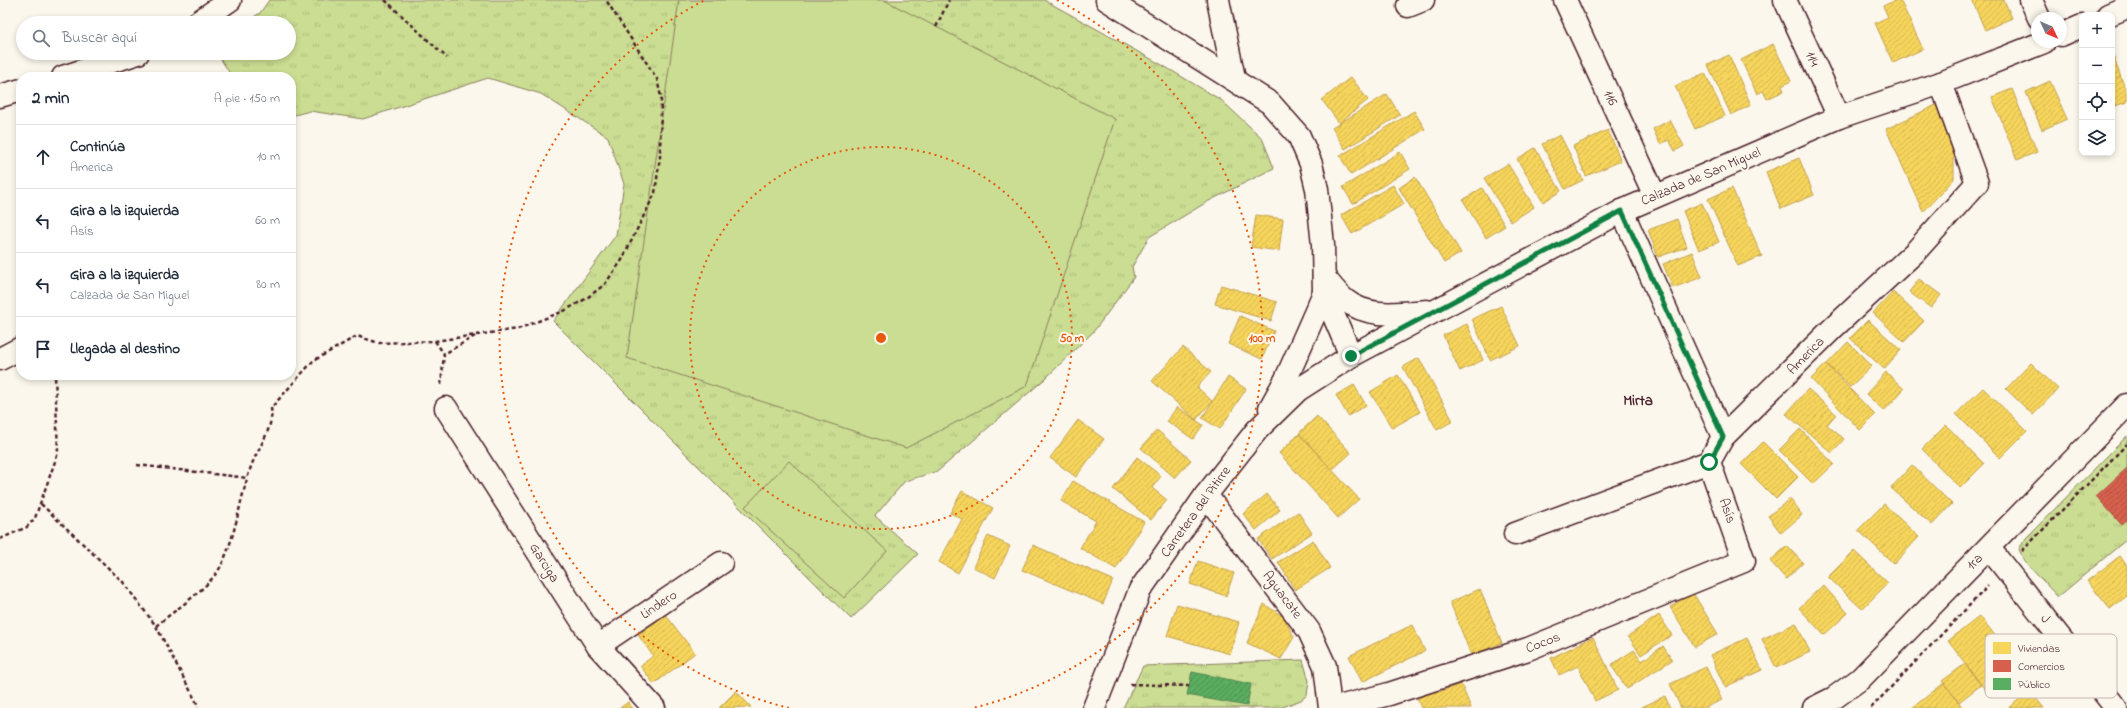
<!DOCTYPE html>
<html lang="es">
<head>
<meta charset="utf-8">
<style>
  :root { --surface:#fff; --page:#f6f6f7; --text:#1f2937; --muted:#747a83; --line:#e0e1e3 }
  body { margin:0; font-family:"Indie Flower",sans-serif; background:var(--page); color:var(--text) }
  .controls { position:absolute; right:12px; top:12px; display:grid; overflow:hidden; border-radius:8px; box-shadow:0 2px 6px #0003 }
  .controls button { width:36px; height:36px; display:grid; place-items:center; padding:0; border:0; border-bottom:1px solid var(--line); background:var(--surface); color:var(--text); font:20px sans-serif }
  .compass { position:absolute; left:2031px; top:12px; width:36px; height:36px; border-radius:50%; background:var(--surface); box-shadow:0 2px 6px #0003; rotate:134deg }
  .stop { position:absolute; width:12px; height:12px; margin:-9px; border:3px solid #0b8043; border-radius:50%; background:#fff }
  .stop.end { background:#0b8043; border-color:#fff; box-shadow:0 1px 4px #0008 }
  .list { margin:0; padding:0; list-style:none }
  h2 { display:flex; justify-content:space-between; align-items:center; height:52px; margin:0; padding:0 16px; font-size:17px }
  h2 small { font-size:13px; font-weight:400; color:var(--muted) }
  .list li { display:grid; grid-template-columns:26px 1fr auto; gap:12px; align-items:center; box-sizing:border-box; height:64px; padding:0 16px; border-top:1px solid var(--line) }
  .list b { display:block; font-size:15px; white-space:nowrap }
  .list p { margin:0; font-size:13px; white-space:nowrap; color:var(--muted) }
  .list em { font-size:13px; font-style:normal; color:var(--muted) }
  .icon { flex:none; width:22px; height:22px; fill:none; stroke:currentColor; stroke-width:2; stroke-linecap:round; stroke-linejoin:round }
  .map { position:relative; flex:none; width:2127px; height:708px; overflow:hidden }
  .search { position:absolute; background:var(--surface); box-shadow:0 2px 6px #0003; left:16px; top:16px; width:280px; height:44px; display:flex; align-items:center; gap:10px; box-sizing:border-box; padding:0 14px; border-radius:22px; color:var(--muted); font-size:15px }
  .panel { position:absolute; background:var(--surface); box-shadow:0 2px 6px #0003; left:16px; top:72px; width:280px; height:308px; border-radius:16px }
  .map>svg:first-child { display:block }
  .grass { fill:url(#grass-tufts); stroke:#8a7e5e }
  .pitch { fill:#cadd92; stroke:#8a7e5e }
  .homes { fill:url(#homes-hatch); stroke:#c29e4d }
  .shops { fill:url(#shops-hatch); stroke:#ac4c43 }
  .public { fill:url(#public-hatch); stroke:#558351 }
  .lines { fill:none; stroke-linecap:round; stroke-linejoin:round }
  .minor-casing { stroke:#4a1f2b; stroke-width:25 }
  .tertiary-casing { stroke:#4a1f2b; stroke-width:25 }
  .secondary-casing { stroke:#4a1f2b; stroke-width:25 }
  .path { stroke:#4a1f2b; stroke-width:2.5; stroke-dasharray:4 3; stroke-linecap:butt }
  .minor { stroke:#fbf7ec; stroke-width:22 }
  .tertiary { stroke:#fbf7ec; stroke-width:22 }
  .secondary { stroke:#fbf7ec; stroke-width:22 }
  .route { stroke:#0b8043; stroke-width:5 }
  .ring { fill:none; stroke:#e8590c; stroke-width:2; stroke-dasharray:2 4 }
  .labels { text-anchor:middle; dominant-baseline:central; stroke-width:4; stroke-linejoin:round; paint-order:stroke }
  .street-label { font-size:14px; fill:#4a1f2b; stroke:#fbf7ec }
  .neighbourhood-label { font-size:15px; font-weight:bold; fill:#4a1f2b; stroke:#fbf7ec }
  .key { fill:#fbf7ec; stroke:#c6b6b2; stroke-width:1 }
  .key-label { font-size:11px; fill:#4a1f2b }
  .centre { fill:#e8590c; stroke:#fbf7ec; stroke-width:2 }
  .ring-label { font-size:12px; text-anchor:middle; font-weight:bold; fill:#e8590c; stroke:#fbf7ec; stroke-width:4; stroke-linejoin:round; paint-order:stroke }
</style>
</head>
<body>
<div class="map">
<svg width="2127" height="708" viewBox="0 0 2127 708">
  <defs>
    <pattern id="grass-tufts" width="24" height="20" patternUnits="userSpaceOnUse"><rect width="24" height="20" fill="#cadd92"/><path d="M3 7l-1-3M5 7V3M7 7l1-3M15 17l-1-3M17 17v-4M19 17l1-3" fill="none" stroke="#afbd7e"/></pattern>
    <pattern id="homes-hatch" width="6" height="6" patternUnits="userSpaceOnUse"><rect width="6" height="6" fill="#f6d55c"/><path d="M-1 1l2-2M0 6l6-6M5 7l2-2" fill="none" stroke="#d4b650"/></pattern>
    <pattern id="shops-hatch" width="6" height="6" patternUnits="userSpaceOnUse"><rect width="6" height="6" fill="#d6604d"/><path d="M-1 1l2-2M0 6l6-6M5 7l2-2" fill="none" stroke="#b04f40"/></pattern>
    <pattern id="public-hatch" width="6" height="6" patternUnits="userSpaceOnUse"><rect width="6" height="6" fill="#5aae61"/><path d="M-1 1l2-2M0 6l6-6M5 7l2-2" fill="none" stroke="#4c8d50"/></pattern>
  </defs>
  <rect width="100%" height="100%" fill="#fbf7ec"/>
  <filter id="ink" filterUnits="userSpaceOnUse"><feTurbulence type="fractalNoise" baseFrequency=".025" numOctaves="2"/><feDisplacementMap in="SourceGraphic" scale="8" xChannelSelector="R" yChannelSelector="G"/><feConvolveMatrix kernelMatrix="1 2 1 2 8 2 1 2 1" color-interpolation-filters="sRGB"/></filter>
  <g filter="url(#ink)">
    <g class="grass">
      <path d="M269 0H1044L1162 65 1221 100 1262 138 1274 168 1207 202 1149 237 1132 267 1134 277 1094 331 1046 378 938 471 905 481 875 516 918 554 851 619 553 321 616 235 624 184 608 137 541 94 488 78 363 119 310 111 291 116V77H232L217 53H289V23H244L260 13Z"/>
      <path d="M2127 436V539L2058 597 2024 561 2019 549 2026 538Z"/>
      <path d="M1303 660 1309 681 1307 695 1301 700 1280 708H1123L1143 666Z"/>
    </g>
    <g class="pitch">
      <path d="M679 0H884L1115 119 1027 386 906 448 627 358Z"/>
      <path d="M789 461 887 551 844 598 745 507Z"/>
    </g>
    <g class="homes">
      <path d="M1896 0H1900L1923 49 1893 63 1875 23 1888 17 1883 6Z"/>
      <path d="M1972 0H2004L2012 18 1985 30Z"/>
      <path d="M1773 44 1791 81 1782 86 1784 91 1767 99 1763 91 1757 94 1741 60Z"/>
      <path d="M2112 53 2127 94V102L2112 107Z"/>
      <path d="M1729 55 1751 105 1731 115 1708 65Z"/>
      <path d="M1705 73 1725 116 1695 129 1675 86Z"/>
      <path d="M1351 77 1368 100 1339 123 1322 100Z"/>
      <path d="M2050 81 2067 119 2042 130 2026 92Z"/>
      <path d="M2012 89 2037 152 2017 160 1992 97Z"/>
      <path d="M1387 94 1400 115 1345 149 1332 128Z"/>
      <path d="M1936 105 1954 150V179L1923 212 1886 129Z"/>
      <path d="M1414 111 1425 129 1351 175 1340 156Z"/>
      <path d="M1670 120 1684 146 1675 151 1669 140 1660 144 1653 129Z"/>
      <path d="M1608 130 1621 161 1586 176 1573 146Z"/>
      <path d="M1560 135 1583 180 1565 189 1542 144Z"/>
      <path d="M1535 148 1561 191 1543 202 1517 159Z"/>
      <path d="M1400 152 1410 169 1353 204 1343 187Z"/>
      <path d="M1799 158 1814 195 1781 209 1766 172Z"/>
      <path d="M1508 164 1534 207 1511 222 1484 178Z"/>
      <path d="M1415 177 1461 253 1444 263 1399 188Z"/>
      <path d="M1393 185 1404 204 1352 234 1341 215Z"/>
      <path d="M1482 188 1505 226 1486 238 1463 200Z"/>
      <path d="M1732 188 1762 256 1738 266 1708 199Z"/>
      <path d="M1702 203 1719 242 1699 250 1683 211Z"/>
      <path d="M1256 215 1283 219 1279 251 1251 247Z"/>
      <path d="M1677 219 1687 247 1658 257 1648 230Z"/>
      <path d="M1692 252 1702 277 1673 288 1663 264Z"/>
      <path d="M1919 279 1941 295 1931 308 1909 292Z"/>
      <path d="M1221 285 1277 302 1271 321 1215 304Z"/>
      <path d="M1893 292 1924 321 1904 342 1873 313Z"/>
      <path d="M1501 306 1520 346 1490 360 1472 319Z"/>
      <path d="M1240 316 1274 331 1262 359 1228 344Z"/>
      <path d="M1868 320 1901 350 1884 369 1850 338Z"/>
      <path d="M1467 324 1483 360 1460 371 1443 335Z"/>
      <path d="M1848 342 1872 366 1850 387 1827 364Z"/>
      <path d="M1183 347 1211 372 1197 387 1212 401 1196 420 1152 381Z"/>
      <path d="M1419 358 1453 421 1437 430 1403 367Z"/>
      <path d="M2031 363 2058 389 2033 415 2006 389Z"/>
      <path d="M1826 364 1875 415 1860 430 1811 379Z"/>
      <path d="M1886 372 1904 389 1884 411 1866 394Z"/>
      <path d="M1398 375 1420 412 1392 428 1370 392Z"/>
      <path d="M1228 377 1246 389 1220 429 1202 418Z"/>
      <path d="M1354 385 1366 405 1348 416 1336 395Z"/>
      <path d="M1983 388 2027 431 2000 458 1956 414Z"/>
      <path d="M1808 389 1836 414 1827 425 1844 439 1832 453 1786 414Z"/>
      <path d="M1177 407 1203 425 1193 439 1167 421Z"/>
      <path d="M1317 416 1351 453 1332 470 1299 433Z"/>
      <path d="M1078 420 1104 439 1076 477 1050 458Z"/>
      <path d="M1946 425 1984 464 1960 488 1922 449Z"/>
      <path d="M1800 429 1834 464 1813 484 1779 450Z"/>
      <path d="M1157 430 1191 460 1175 478 1141 448Z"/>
      <path d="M1299 434 1359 499 1338 518 1279 453Z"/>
      <path d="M1763 442 1798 477 1776 499 1741 464Z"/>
      <path d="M1137 457 1161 476 1152 488 1167 500 1151 520 1113 489Z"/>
      <path d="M1912 465 1952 504 1932 525 1891 488Z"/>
      <path d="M1073 481 1144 522 1116 569 1080 548 1096 521 1061 501Z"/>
      <path d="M962 491 993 508 958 573 939 562 962 519 950 513Z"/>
      <path d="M1267 494 1280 510 1256 530 1243 514Z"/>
      <path d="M1790 499 1802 515 1781 533 1768 516Z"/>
      <path d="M1884 504 1919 537 1894 564 1858 530Z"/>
      <path d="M1298 512 1312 533 1272 559 1258 539Z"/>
      <path d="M988 536 1010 546 995 578 973 567Z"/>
      <path d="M1313 540 1330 568 1295 590 1278 562Z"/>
      <path d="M1033 545 1113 580 1103 604 1022 570Z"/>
      <path d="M1787 546 1803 563 1786 579 1770 561Z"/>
      <path d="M1854 551 1888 583 1862 609 1828 577Z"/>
      <path d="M2120 556 2127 566V596L2110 609 2087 581Z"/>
      <path d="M1198 561 1234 573 1226 596 1190 584Z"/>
      <path d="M1823 585 1848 613 1824 635 1799 608Z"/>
      <path d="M1480 589 1502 643 1471 655 1450 602Z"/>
      <path d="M1693 593 1718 634 1695 647 1670 607Z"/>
      <path d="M1177 604 1239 622 1230 654 1167 636Z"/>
      <path d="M1264 604 1284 617 1294 637 1281 659 1247 643Z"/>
      <path d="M665 614 695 653 654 684 640 666 653 656 638 635Z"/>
      <path d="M1659 615 1672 635 1641 655 1628 636Z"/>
      <path d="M1980 616 2019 667 1987 692 1948 641Z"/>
      <path d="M1796 623 1810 652 1776 668 1762 639Z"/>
      <path d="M1412 625 1425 651 1362 682 1349 656Z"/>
      <path d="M1593 637 1618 690 1595 701 1578 666 1559 675 1551 658Z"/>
      <path d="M1747 638 1762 670 1725 687 1710 655Z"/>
      <path d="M1663 646 1672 660 1627 689 1611 665 1634 650 1642 661Z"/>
      <path d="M1965 664 1981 685 1959 702 1942 681Z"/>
      <path d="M1706 667 1722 700 1704 708H1681L1670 684Z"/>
      <path d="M1944 683 1963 708H1912Z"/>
      <path d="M1461 684 1471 708H1421L1416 695 1437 687 1439 692Z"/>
      <path d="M736 691 751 707 719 708Z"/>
      <path d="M2030 691 2044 708H2008Z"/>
      <path d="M1665 696 1670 708H1640Z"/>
      <path d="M628 702 632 708H620Z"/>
    </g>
    <path class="shops" d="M2127 468V519L2121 524 2096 496Z"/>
    <path class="public" d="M1192 672 1251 684 1247 706 1187 695Z"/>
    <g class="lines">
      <g class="minor-casing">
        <g id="minor">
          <path d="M1218 0 1234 78"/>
          <path d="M1565 0 1655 196"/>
          <path d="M1785 0 1839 117"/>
          <path d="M2031 0 2039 18"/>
          <path d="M1408 6 1423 0"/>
          <path d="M197 23 230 0"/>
          <path d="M63 77 138 53"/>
          <path d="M0 96 21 90"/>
          <path d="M1622 211 1723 437"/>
          <path d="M0 359 21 348"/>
          <path d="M446 408 598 646 654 708"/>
          <path d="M1206 495 1309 631 1325 666 1330 708"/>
          <path d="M1515 534 1709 462 1723 437 1833 328 1915 252 1977 183 1941 83"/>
          <path d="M1989 548 2116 708"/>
          <path d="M598 646 721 563"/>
          <path d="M1335 708 1389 694 1528 649 1744 561 1709 462"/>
        </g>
      </g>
      <g class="tertiary-casing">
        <path id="tertiary" d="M1814 708 1834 698 1860 679 2127 405"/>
      </g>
      <g class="secondary-casing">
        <g id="secondary">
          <path d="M1107 0 1270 103 1299 136 1311 164 1317 189 1323 245 1324 293 1351 356"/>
          <path d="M2108 15 2127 7"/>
          <path d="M2061 35 2082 26"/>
          <path d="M1324 277C1330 284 1337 294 1345 300 1369 319 1399 313 1427 311"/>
          <path d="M1270 408 1286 379 1324 293"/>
          <path d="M1094 708 1140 590 1206 495 1257 430 1298 390 1351 356 1622 211 1839 117 1941 83 2044 42"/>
        </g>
      </g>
      <g class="path">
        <path d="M385 0 447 58"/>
        <path d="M936 27 949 0"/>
        <path d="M435 341 444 354"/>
        <path d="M441 385 444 354 475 336"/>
        <path d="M137 465 248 478"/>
        <path d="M41 504 123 582 156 626 199 707"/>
        <path d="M0 539 27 527 35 518 58 453 55 375"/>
        <path d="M2022 551 2127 444"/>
        <path d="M156 626C176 609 211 587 222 564 237 532 240 496 252 464 259 446 274 428 271 408L313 361 357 336 379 343 435 341 518 329 564 311 587 298 605 284 622 260 655 193 660 157 661 97 657 79 606 0"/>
        <path d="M1130 684 1189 686"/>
        <path d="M1871 708 1988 586"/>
      </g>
      <use href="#minor" class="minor"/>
      <use href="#tertiary" class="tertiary"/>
      <use href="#secondary" class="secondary"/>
    </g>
  </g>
  <g class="lines" filter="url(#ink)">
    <path class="route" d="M1351 356 1622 211 1723 437 1709 462"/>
  </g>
  <g class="ring">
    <circle cx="881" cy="338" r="191"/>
    <path d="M789 708A381 381 0 0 1 705 0M1057 0A381 381 0 0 1 973 708"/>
  </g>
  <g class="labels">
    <g class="street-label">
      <text transform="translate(1812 59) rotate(65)">114</text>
      <text transform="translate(1610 98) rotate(65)">116</text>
      <text transform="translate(1701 177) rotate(-23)">Calzada de San Miguel</text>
      <text transform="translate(1806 356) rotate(-46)">America</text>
      <text transform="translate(1727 511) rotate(70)">Asís</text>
      <text transform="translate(1196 512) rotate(-54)">Carretera del Pitirre</text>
      <text transform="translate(1975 562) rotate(-46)">1ra</text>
      <text transform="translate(544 563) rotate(58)">Garciga</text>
      <text transform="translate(1282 595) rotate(53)">Aguacate</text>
      <text transform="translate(659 605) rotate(-34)">Lindero</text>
      <text transform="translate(2045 619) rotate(51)">J</text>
      <text transform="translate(1543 643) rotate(-21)">Cocos</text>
    </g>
    <g class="neighbourhood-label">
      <text x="1638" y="401">Mirta</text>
    </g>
  </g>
  <rect x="1985" y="634" width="132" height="64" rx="6" class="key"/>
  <rect x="1993" y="642" width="18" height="12" fill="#f6d55c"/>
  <rect x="1993" y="660" width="18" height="12" fill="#d6604d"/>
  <rect x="1993" y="678" width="18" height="12" fill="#5aae61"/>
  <g class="key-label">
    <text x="2018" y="652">Viviendas</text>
    <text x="2018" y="670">Comercios</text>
    <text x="2018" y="688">Público</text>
  </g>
  <circle cx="881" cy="338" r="6" class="centre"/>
  <g class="ring-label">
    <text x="1072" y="342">50 m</text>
    <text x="1262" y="342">100 m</text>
  </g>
</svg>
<div class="controls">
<button>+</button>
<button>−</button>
<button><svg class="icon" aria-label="locate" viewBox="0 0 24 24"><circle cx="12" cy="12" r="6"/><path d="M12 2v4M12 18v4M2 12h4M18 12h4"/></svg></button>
<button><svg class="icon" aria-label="layers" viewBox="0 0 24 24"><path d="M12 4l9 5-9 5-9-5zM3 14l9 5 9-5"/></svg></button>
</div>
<svg class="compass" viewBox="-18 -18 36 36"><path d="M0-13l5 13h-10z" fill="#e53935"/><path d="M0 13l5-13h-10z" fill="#747a83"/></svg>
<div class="stop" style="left:1709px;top:462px"></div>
<div class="stop end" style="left:1351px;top:356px"></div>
<div class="search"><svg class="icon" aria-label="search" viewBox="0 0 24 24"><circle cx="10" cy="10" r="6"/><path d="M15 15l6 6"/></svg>Buscar aquí</div>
<section class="panel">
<h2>2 min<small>A pie · 150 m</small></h2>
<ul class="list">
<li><svg class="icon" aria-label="ahead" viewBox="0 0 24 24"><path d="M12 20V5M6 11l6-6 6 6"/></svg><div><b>Continúa</b><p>America</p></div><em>10 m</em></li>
<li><svg class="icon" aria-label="left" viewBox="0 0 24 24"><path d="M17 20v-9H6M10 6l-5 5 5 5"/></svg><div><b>Gira a la izquierda</b><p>Asís</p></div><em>60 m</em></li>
<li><svg class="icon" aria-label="left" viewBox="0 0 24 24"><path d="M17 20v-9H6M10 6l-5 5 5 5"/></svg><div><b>Gira a la izquierda</b><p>Calzada de San Miguel</p></div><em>80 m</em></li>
<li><svg class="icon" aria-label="arrive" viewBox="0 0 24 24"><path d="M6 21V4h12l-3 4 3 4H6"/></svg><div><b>Llegada al destino</b></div></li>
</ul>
</section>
</div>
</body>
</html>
